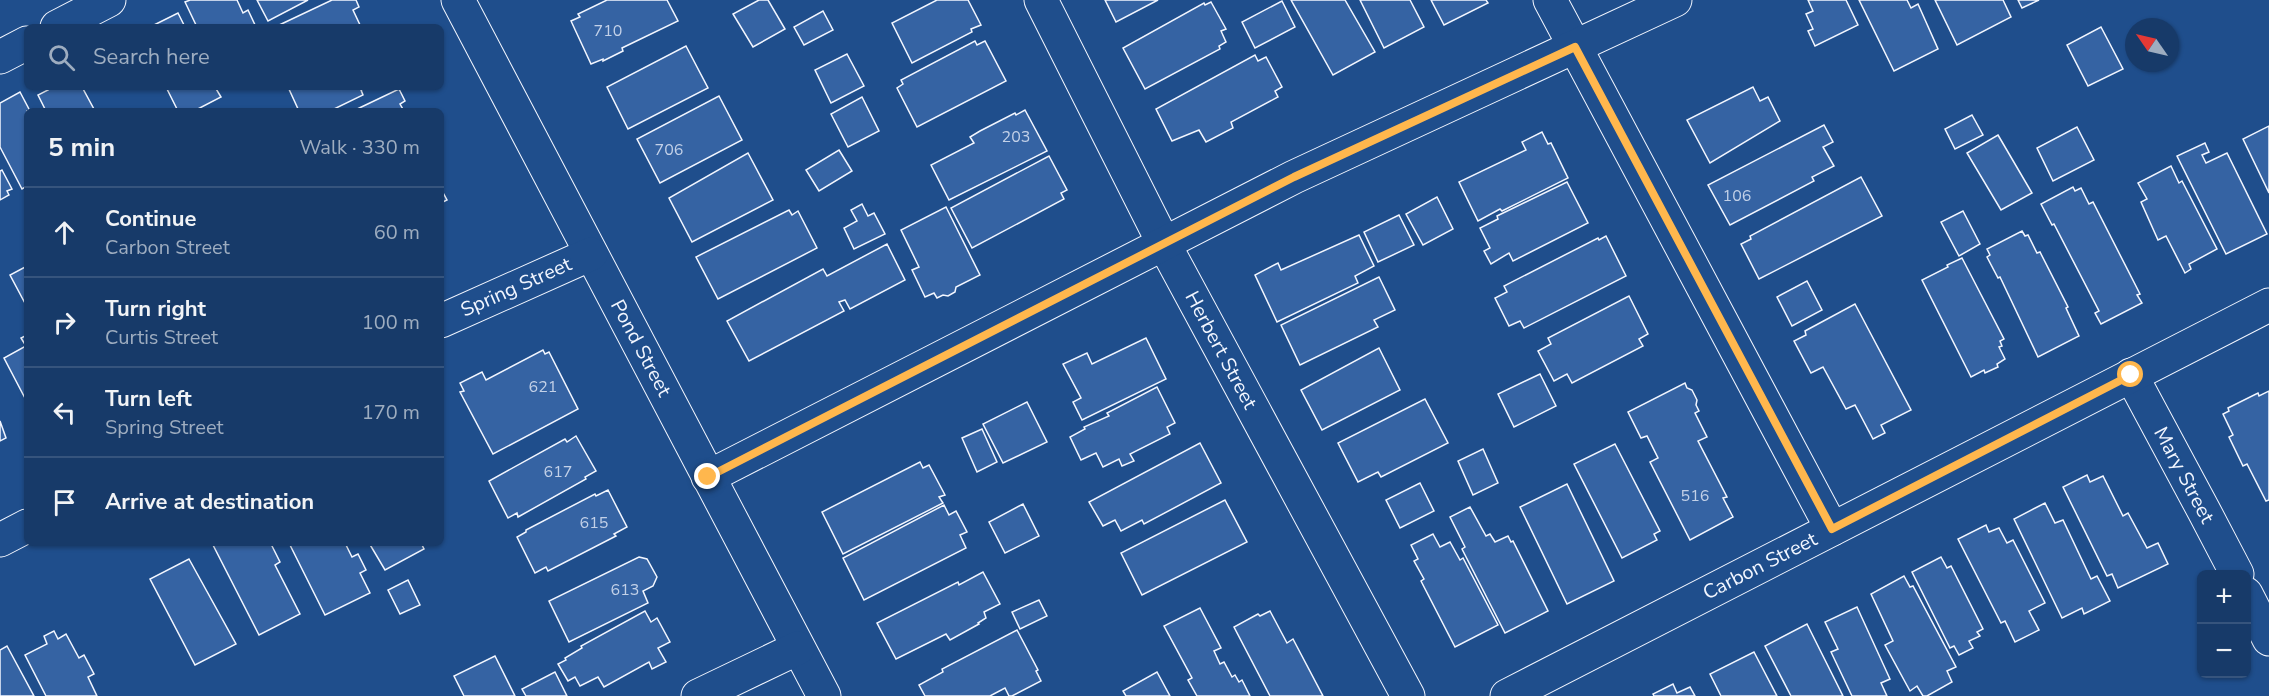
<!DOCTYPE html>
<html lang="en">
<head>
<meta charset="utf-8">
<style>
  :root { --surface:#173a69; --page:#244571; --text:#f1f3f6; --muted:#9eadc0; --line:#36547d }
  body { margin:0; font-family:"Nunito Sans",sans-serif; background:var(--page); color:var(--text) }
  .controls { position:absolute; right:18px; bottom:18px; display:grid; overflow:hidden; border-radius:9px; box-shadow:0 2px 4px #0004 }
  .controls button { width:54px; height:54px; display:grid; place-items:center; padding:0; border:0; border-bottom:2px solid var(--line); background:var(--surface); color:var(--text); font:30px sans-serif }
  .compass { position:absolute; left:2125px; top:18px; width:54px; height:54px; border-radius:50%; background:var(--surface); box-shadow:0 2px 4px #0004; rotate:304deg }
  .stop { position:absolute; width:18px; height:18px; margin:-14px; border:4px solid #ffb74d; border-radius:50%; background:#fff }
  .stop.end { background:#ffb74d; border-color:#fff; box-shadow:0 2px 6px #0008 }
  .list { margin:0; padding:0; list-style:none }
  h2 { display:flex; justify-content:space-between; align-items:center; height:78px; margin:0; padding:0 24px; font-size:26px }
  h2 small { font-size:20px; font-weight:400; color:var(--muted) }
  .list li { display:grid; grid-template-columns:39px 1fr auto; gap:18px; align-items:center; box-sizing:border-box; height:90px; padding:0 24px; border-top:2px solid var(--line) }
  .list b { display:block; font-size:22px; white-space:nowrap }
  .list p { margin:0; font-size:20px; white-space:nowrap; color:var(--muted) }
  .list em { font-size:20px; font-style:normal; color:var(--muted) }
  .icon { flex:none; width:33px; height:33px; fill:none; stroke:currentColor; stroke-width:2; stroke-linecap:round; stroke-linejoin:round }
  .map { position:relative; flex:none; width:2269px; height:696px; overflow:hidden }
  .search { position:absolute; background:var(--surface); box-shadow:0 2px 4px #0004; left:24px; top:24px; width:420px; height:66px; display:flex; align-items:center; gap:15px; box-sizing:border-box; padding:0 21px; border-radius:9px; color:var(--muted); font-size:22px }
  .panel { position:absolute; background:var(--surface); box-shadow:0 2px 4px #0004; left:24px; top:108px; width:420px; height:438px; border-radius:9px }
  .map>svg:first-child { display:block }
  .building { fill:#3563a3; stroke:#f2f6ff; stroke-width:1.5 }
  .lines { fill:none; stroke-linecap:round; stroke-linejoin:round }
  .minor-casing { stroke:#f2f6ff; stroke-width:35 }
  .minor { stroke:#1f4e8c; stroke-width:33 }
  .route { stroke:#ffb74d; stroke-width:8 }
  .labels { text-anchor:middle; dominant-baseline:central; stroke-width:4.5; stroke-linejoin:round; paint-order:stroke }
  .number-label { font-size:16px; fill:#c3d1e8 }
  .street-label { font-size:20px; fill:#f2f6ff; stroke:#1f4e8c }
</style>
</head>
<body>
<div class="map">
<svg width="2269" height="696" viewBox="0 0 2269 696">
  <rect width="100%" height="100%" fill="#1f4e8c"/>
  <g class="building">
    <path d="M190 0H237L243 13 248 10 256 27H197L185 2Z"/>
    <path d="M257 0H308L268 21Z"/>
    <path d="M332 0H356L359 7 353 10 361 27H275Z"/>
    <path d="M607 0H667L678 21 622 48 623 51 603 61V59L591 64 571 21 580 17 578 14Z"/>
    <path d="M759 0H768L785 29 753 47 733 14Z"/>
    <path d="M937 0H968L981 25 971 29 972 32 912 63 892 23Z"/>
    <path d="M1105 0H1158L1116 22Z"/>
    <path d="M1291 0H1345L1375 52 1333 75Z"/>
    <path d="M1360 0H1410L1424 27 1384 48Z"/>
    <path d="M1431 0H1486L1488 3 1444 25Z"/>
    <path d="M1808 0H1846L1858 25 1815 46 1808 31 1813 29 1806 14 1813 11Z"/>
    <path d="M1859 0H1907L1911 8 1918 4 1938 49 1894 71Z"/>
    <path d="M1935 0H2003L2011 17 1957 45Z"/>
    <path d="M2018 0H2039L2022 8Z"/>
    <path d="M1282 1 1295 27 1255 48 1242 22Z"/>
    <path d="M1211 2 1226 29 1221 31 1226 42 1219 46 1220 49 1145 89 1123 48 1204 3 1205 5Z"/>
    <path d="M823 11 833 30 804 45 794 27Z"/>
    <path d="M178 13 185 27H150Z"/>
    <path d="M2101 27 2123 69 2088 86 2067 45Z"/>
    <path d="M975 41 977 45 985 41 1006 81 917 127 897 88 903 84 901 80Z"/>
    <path d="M686 46 708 88 628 129 607 87Z"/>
    <path d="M847 54 864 86 831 103 815 70Z"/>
    <path d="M1255 55 1258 61 1266 57 1282 87 1275 91 1278 97 1231 122 1233 128 1206 142 1199 130 1172 141 1156 109Z"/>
    <path d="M46 87H82L95 111H46L38 95 48 90Z"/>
    <path d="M166 87H215L221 97 194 111H178Z"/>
    <path d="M288 87H367L361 90 363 95 330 111H299Z"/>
    <path d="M1753 87 1760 101 1768 97 1780 121 1710 163 1687 120Z"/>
    <path d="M399 89 405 101 400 104 404 111H353Z"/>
    <path d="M20 92 30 111H27V186L22 189 0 147V103Z"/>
    <path d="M719 96 742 140 660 183 637 139Z"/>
    <path d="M862 97 879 131 848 147 831 114Z"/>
    <path d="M1025 110 1047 151 949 200 931 165 974 143 970 137 980 131 1015 113 1016 115Z"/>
    <path d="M1972 115 1983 135 1955 149 1945 129Z"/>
    <path d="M1824 125 1833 142 1823 147 1834 166 1812 177 1814 181 1730 225 1708 185Z"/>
    <path d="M2269 126V193L2243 139Z"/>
    <path d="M2077 127 2094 160 2053 181 2037 148Z"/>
    <path d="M1542 132 1548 144 1551 143 1568 178 1502 211 1500 209 1478 221 1459 182 1526 150 1522 142Z"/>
    <path d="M1998 135 2032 193 2001 210 1967 153Z"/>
    <path d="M2205 143 2209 152 2202 155 2206 163 2227 153 2267 234 2226 254 2177 156Z"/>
    <path d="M839 150 852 171 819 191 806 170Z"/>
    <path d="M748 153 773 200 692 242 669 198Z"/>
    <path d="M1049 156 1067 190 1061 193 1064 199 972 248 951 208Z"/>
    <path d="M2171 166 2179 183 2182 181 2217 249 2189 264 2191 269 2185 273 2166 236 2158 240 2141 202 2147 199 2138 183Z"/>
    <path d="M2 170 12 189 7 191 9 195 0 200V171Z"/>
    <path d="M1861 177 1882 216 1759 279 1741 244 1751 239 1750 236Z"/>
    <path d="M1567 182 1588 223 1513 261 1509 253 1491 264 1484 251 1490 248 1480 228 1498 219 1497 216Z"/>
    <path d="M2073 187 2075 191 2081 188 2089 204 2093 202 2140 294 2137 295 2142 303 2101 324 2095 313 2099 311 2054 224 2052 225 2041 204Z"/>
    <path d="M441 189 447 200 441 203Z"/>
    <path d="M1437 197 1453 229 1423 245 1406 214Z"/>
    <path d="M862 204 868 216 874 213 885 234 854 249 844 228 857 221 851 210Z"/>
    <path d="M946 207 980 275 956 287 955 292 948 296 943 295 937 298 934 293 925 297 912 270 919 267 901 230Z"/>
    <path d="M789 210 792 215 798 211 817 248 718 299 696 257Z"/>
    <path d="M1963 211 1980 244 1959 256 1941 222Z"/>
    <path d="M1399 215 1414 245 1378 262 1364 232Z"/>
    <path d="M2022 231 2025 236 2028 235 2037 253 2040 252 2068 307 2066 308 2079 336 2038 357 2000 277 1998 278 1987 257 1990 255 1987 249Z"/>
    <path d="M1359 235 1374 266 1355 276 1358 283 1277 322 1255 275 1278 263 1281 270Z"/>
    <path d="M1606 236 1626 276 1524 328 1520 321 1509 326 1495 298 1507 292 1504 286 1598 238 1599 240Z"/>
    <path d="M887 244 905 280 850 309 845 300 839 302 844 311 749 361 727 321 823 269 827 276Z"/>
    <path d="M1962 258 2004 339 2000 341 2002 346 1999 347 2005 359 1997 364 1998 367 1985 373 1984 370 1971 377 1922 280 1948 267 1947 265Z"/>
    <path d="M27 266V307L10 275Z"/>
    <path d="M1379 277 1395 310 1374 320 1378 327 1300 365 1281 325Z"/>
    <path d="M1807 281 1822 310 1792 326 1777 297Z"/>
    <path d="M1629 296 1648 334 1639 339 1643 346 1572 383 1567 374 1554 381 1538 351 1551 344 1548 338Z"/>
    <path d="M1855 304 1911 410 1881 425 1885 433 1873 439 1855 405 1846 409 1823 367 1811 373 1794 341 1806 335 1805 331Z"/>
    <path d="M27 335V402L4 358 26 346 21 338Z"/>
    <path d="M1146 338 1166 379 1082 420 1073 402 1081 398 1063 364 1087 353 1092 364Z"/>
    <path d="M1379 348 1400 390 1322 430 1301 390Z"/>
    <path d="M543 350 545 354 549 352 578 409 493 454 460 392 464 391 460 383 482 372 486 380Z"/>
    <path d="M1540 374 1556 406 1514 427 1498 394Z"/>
    <path d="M1685 383 1687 388 1692 390 1697 400 1696 405 1699 411 1695 413 1707 437 1698 441 1727 497 1723 498 1733 517 1690 540 1650 462 1658 458 1647 436 1641 438 1628 412Z"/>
    <path d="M1157 387 1175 423 1167 427 1170 434 1130 454 1134 461 1122 466 1119 459 1103 467 1096 453 1081 460 1070 437 1085 429 1084 427 1109 416 1107 413Z"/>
    <path d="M2269 391V500L2266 501 2247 464 2243 466 2229 437 2233 435 2223 414 2229 411 2228 408 2258 393 2259 396Z"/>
    <path d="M1425 399 1448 443 1381 477 1378 472 1358 482 1338 443Z"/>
    <path d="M1027 402 1047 442 1003 463 983 424Z"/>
    <path d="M0 421 6 438 0 441Z"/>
    <path d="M982 429 997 462 977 472 962 438Z"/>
    <path d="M576 436 596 471 585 477 586 479 518 517 517 513 508 518 489 481 565 439 567 442Z"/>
    <path d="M1200 443 1221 483 1144 524 1142 520 1121 531 1115 520 1103 526 1089 502Z"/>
    <path d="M1615 444 1660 531 1654 534 1657 540 1622 558 1574 464Z"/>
    <path d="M1483 449 1498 483 1473 495 1458 461Z"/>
    <path d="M920 462 923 468 929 465 945 495 939 497 943 503 843 554 822 512Z"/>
    <path d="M2087 475 2090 482 2103 476 2123 516 2128 513 2147 548 2158 543 2168 564 2118 588 2112 574 2107 576 2063 487Z"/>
    <path d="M1420 483 1434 511 1400 528 1386 500Z"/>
    <path d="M1567 484 1614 581 1567 604 1520 507Z"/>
    <path d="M608 490 627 527 614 534 616 536 548 571 546 567 535 573 517 537 526 532V530L595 494 596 496Z"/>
    <path d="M1225 500 1247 542 1142 595 1121 553Z"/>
    <path d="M2045 503 2055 523 2063 520 2091 579 2097 576 2110 601 2084 614 2082 608 2062 618 2014 519Z"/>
    <path d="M1023 504 1039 536 1005 553 989 522Z"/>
    <path d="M944 505 949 515 956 511 967 532 960 535 966 548 864 600 843 558Z"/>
    <path d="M1470 507 1486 536 1490 534 1495 542 1508 536 1511 542 1513 541 1548 611 1505 633 1462 549 1465 547 1450 517Z"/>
    <path d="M1986 525 1989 532 1999 528 2007 543 2013 540 2045 603 2029 611 2039 630 2015 642 2005 621 2001 623 1958 539Z"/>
    <path d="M1433 534 1440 547 1450 542 1460 560 1463 558 1498 625 1455 647 1421 581 1424 579 1414 561 1418 559 1411 545Z"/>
    <path d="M214 543H273L272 546 280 562 275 565 300 614 259 635 213 545Z"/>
    <path d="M289 543H345L352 557 358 554 366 570 360 573 370 593 325 615Z"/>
    <path d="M369 543H421L424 549 385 570Z"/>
    <path d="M639 557 647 559 657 577 653 586 643 591 648 603 569 642 549 601Z"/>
    <path d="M1941 557 1947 568 1951 566 1983 629 1977 632 1980 636 1969 641 1973 648 1959 655 1954 646 1950 648 1912 572Z"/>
    <path d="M189 559 236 644 195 665 150 579Z"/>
    <path d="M983 572 1000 604 984 612 986 618 978 623 979 624 950 640 946 634 896 659 877 623 958 582 959 585Z"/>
    <path d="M1904 576 1910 587 1913 586 1956 667 1947 671 1952 682 1927 696H1923L1917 686 1910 691 1885 645 1893 641 1871 594Z"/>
    <path d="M408 580 420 605 400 614 388 590Z"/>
    <path d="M1039 600 1047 616 1020 629 1012 612Z"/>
    <path d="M1857 607 1890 679 1881 683 1887 696H1852L1831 652 1838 649 1825 622Z"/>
    <path d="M1200 608 1221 648 1214 651 1220 664 1224 662 1232 677 1235 675 1239 682 1242 680 1250 696H1197L1188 680 1192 678 1164 626Z"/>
    <path d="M645 611 651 622 657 618 670 642 658 648 666 662 652 669 649 662 604 687 598 677 580 686 575 677 568 681 558 664 566 660 565 658 582 648 581 646Z"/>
    <path d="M1270 611 1287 643 1293 639 1323 696H1270L1234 627 1258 614 1260 616Z"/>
    <path d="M1807 624 1843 696H1791L1765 646Z"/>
    <path d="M1017 630 1038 670 1036 671 1041 681 1012 696H1009L1005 688 990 696H925L919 685 943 672 942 669Z"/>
    <path d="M54 631 58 639 66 634 79 658 84 655 94 674 88 677 97 696H46L25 655 47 644 44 636Z"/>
    <path d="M7 646 34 696H0V650Z"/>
    <path d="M1754 652 1777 696H1721L1710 674Z"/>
    <path d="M495 656 515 696H464L454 676Z"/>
    <path d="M555 672 567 696H526L522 689Z"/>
    <path d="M1157 672 1170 696H1126L1123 691Z"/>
    <path d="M1673 684 1677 693 1690 687 1695 696H1654L1653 694Z"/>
  </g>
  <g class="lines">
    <g class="minor-casing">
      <g id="minor">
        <path d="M458 0 824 696"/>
        <path d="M1041 0 1164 244 1408 696"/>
        <path d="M1550 0 1832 529"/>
        <path d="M57 27 109 0"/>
        <path d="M0 57 27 43"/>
        <path d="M441 321 591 254"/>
        <path d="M2131 375 2204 511 2237 574"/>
        <path d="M708 477 1294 177 1675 0"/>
        <path d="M0 540 27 526"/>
        <path d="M2246 594 2269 639"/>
        <path d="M698 696 798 648"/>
        <path d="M1507 696 2269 305"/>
      </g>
    </g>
    <use href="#minor" class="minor"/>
  </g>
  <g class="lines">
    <path class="route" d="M708 477 1294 177 1575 47 1832 529 2131 375"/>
  </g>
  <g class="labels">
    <g class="number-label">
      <text x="608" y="31">710</text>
      <text x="1016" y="137">203</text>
      <text x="669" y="150">706</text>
      <text x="1737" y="196">106</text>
      <text x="543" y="387">621</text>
      <text x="558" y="472">617</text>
      <text x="1695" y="496">516</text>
      <text x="594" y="523">615</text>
      <text x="625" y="590">613</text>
    </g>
    <g class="street-label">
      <text transform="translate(516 287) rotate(-24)">Spring Street</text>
      <text transform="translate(641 348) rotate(62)">Pond Street</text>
      <text transform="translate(1221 350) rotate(62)">Herbert Street</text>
      <text transform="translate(2184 475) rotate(62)">Mary Street</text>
      <text transform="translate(1760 566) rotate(-27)">Carbon Street</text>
    </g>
  </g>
</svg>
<div class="controls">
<button>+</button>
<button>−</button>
</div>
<svg class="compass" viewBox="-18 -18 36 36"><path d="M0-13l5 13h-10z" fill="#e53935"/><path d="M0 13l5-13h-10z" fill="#9eadc0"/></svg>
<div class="stop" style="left:2131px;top:375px"></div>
<div class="stop end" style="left:708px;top:477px"></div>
<div class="search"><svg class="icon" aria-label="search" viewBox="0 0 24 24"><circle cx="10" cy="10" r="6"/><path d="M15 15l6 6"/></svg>Search here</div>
<section class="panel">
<h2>5 min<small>Walk · 330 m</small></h2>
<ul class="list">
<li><svg class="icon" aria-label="ahead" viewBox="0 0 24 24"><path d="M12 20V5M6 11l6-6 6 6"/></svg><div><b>Continue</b><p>Carbon Street</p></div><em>60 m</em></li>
<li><svg class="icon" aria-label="right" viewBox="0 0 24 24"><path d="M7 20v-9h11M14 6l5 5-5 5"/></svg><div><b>Turn right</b><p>Curtis Street</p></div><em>100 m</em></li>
<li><svg class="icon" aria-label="left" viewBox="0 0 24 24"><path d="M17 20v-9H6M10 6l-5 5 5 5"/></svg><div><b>Turn left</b><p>Spring Street</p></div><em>170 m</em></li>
<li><svg class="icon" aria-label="arrive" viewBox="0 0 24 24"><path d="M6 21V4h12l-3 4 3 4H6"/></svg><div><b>Arrive at destination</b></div></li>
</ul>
</section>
</div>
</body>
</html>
